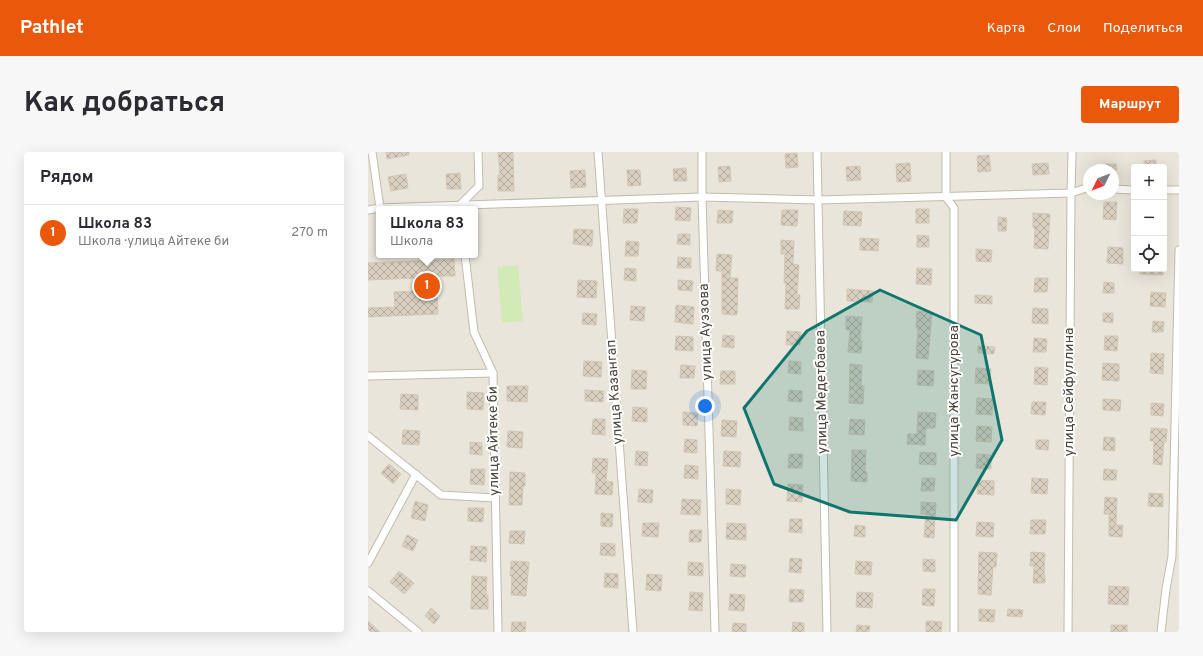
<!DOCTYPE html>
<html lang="ru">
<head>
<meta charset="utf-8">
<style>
  :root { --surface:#fff; --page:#f7f7f7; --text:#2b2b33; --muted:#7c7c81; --line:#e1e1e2; --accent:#ea580c }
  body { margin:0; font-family:Overpass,sans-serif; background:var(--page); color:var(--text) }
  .controls { position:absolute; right:12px; top:12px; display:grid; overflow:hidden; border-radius:4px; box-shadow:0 4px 16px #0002 }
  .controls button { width:36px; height:36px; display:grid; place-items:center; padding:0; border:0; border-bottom:1px solid var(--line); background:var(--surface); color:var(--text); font:20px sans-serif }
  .compass { position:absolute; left:715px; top:12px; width:36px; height:36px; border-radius:50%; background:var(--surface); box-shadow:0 4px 16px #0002; rotate:227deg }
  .you { position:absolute; left:337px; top:254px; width:14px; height:14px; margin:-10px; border:3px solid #fff; border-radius:50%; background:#1a73e8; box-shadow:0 0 0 6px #1a73e833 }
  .badge { display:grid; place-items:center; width:26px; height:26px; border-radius:50%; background:var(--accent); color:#fff; font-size:13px; font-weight:700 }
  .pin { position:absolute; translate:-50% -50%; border:2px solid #fff; box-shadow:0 1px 4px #0006 }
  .popup { position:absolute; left:8px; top:54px; width:102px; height:52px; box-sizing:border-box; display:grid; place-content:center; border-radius:4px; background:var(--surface); filter:drop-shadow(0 1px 3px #0005); font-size:13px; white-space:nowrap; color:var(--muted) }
  .popup b { font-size:15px; color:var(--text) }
  .popup::after { content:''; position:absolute; left:50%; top:100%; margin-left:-8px; border:8px solid transparent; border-top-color:var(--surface) }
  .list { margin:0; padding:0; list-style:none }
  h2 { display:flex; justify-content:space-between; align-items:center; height:52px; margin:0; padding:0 16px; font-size:17px }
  h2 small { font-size:13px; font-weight:400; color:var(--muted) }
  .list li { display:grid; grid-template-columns:26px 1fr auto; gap:12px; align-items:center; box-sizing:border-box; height:56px; padding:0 16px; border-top:1px solid var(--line) }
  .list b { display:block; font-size:15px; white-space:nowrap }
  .list p { margin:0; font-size:13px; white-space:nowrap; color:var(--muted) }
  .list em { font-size:13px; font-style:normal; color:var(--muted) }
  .icon { flex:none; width:22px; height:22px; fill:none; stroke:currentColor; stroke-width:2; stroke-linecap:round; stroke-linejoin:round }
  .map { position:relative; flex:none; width:811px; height:480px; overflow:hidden; border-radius:4px }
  header { display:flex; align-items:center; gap:24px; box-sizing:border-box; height:56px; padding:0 20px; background:var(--accent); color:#fff }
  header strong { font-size:19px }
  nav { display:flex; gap:22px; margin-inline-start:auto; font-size:14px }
  .intro { display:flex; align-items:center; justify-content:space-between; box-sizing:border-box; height:96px; padding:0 24px }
  h1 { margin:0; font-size:28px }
  .button { padding:10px 18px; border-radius:4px; background:var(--accent); color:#fff; font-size:14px; font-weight:700 }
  main { display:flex; gap:24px; padding:0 24px }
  aside { flex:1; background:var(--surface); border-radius:4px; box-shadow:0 4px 16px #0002 }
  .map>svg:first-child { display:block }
  .residential { fill:#eae5da; fill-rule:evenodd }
  .garden { fill:#d2eab5 }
  .building { fill:url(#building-cross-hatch); stroke:#d3c7b4 }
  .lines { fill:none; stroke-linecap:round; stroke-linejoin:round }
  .street-casing { stroke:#c2bbae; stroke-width:9 }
  .street { stroke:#fff; stroke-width:7 }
  .marked { fill:#0f766e; fill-opacity:0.2; stroke:#0f766e; stroke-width:3; stroke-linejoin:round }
  .labels { text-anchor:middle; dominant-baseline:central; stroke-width:4; stroke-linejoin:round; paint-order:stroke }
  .street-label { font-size:14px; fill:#4b4439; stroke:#fff }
</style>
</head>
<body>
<header>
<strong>Pathlet</strong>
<nav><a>Карта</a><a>Слои</a><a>Поделиться</a></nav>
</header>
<div class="intro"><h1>Как добраться</h1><a class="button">Маршрут</a></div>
<main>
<aside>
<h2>Рядом<small></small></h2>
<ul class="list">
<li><span class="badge">1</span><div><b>Школа 83</b><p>Школа · улица Айтеке би</p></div><em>270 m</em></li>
</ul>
</aside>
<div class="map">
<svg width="811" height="480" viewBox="0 0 811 480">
  <defs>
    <pattern id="building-cross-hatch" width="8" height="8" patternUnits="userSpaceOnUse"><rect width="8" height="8" fill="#d8cfc1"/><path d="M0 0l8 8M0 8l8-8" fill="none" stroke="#b1aa9e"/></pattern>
  </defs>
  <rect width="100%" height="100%" fill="#f6f3ec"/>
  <path class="residential" d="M0 0H811V480H0ZM766 15H796V117H766ZM721 18H745V42H721ZM11 57H107V103H11Z"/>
  <path class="garden" d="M150 113 155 169 134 171 129 115Z"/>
  <g class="building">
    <path d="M18 0H41V3L19 7Z"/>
    <path d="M130 0H145L146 39H130V23H132Z"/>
    <path d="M429 1 430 15 418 16 417 2Z"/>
    <path d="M621 3 623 19 610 20 609 4Z"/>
    <path d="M788 8V15H776V9Z"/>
    <path d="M542 11 543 29 529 30 528 12Z"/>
    <path d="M680 11 681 22 665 23 664 12Z"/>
    <path d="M737 12H748L749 18H737Z"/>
    <path d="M362 14 363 29 351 30 350 15Z"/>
    <path d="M492 14 493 28 479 29 478 15Z"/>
    <path d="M318 16 319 29H306L305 17Z"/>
    <path d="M217 18 218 35 203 36 202 19Z"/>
    <path d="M259 18H272L273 33 260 34Z"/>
    <path d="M92 21 93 37H79L78 22Z"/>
    <path d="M38 22 40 36 23 39 20 25Z"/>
    <path d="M736 50H749L748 68 735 67Z"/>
    <path d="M308 55 323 56 322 69 307 68Z"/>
    <path d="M256 57H270L269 71H255Z"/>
    <rect x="548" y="57" width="13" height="14"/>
    <path d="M350 58 365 59 364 71H349Z"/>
    <path d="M414 58H430L429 74 413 73Z"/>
    <path d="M476 59 494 60 493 74 475 73Z"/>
    <path d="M665 61 682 62 680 97 666 96 667 76H665Z"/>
    <path d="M630 65 639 66 638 79H630Z"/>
    <path d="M206 77 225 78 224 94 205 92Z"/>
    <path d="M310 82H322V93L309 92Z"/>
    <path d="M549 83 561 84V95H549Z"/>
    <path d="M492 86 511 87 510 99 492 98Z"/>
    <path d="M413 88 426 89 425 112 431 113 429 143H432L431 157H417L418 131H416L417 102H413Z"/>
    <path d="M258 89 271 90 270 104H257Z"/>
    <path d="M740 95 755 96V112L739 111Z"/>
    <path d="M608 97 624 98 623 110 608 109Z"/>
    <path d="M349 102 364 103 362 126H370L369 163 354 162V119H348Z"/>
    <path d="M310 105 323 106V116H309Z"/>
    <path d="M86 107 87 124H68L70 162 0 165V156L27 155 26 140 50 139V126L0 128V111Z"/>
    <path d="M257 116 268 117V129L256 128Z"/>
    <path d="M549 116 564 117 563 133 548 132Z"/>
    <path d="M772 117H796L795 123 772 122Z"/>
    <path d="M667 126H680L679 140H666Z"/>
    <path d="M210 128 229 129 228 146 209 145Z"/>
    <path d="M310 128 325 129 324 139 310 138Z"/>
    <path d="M736 130 746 131V141H735Z"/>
    <path d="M479 137 505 139 504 150 479 149Z"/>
    <path d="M783 140 798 141 797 155 782 154Z"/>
    <path d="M607 143 624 144V152L607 151Z"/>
    <path d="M308 153 326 155 325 172 307 170Z"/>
    <path d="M263 154 277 155 276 169 262 168Z"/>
    <path d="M665 156 680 157V172L664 171Z"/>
    <path d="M549 159 564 160 560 207 548 206 550 176H548Z"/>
    <path d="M215 161 229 162 228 173 214 172Z"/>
    <path d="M735 161H745V171L735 170Z"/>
    <path d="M478 164 494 165 492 189H494L493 201 480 200 482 178H478Z"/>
    <path d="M785 169 796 170 795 180H784Z"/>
    <path d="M419 179 433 180 432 193H418Z"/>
    <path d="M355 183 366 184V196L354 195Z"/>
    <path d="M308 184 325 185V199L307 198Z"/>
    <path d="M737 184H750L749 199 736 198Z"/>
    <path d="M666 186 679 187 678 200H665Z"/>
    <path d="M610 194 627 195 626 202 610 201Z"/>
    <path d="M783 201 796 202 795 222 782 221Z"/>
    <path d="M216 209 234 210 233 225 215 224Z"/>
    <path d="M421 209 433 210V222L420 221Z"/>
    <path d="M735 211 751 212V229L734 228Z"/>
    <path d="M482 212 494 213 493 234H496L495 252 481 251Z"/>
    <path d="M313 213 327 214 326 226H312Z"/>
    <path d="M667 215 680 216 679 233 666 232Z"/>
    <path d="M608 216 623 217 622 232 607 231Z"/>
    <path d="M264 218 279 219 278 237H263Z"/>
    <path d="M550 218 566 219 565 234 549 233Z"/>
    <path d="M353 219H367V232H352Z"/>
    <path d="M139 234H160L159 250 139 249Z"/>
    <path d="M217 238 236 239 235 250 217 249Z"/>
    <path d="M421 238 434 239V250L420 249Z"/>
    <path d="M99 240 116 241 115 258 99 257Z"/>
    <path d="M33 242 50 243V258L32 257Z"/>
    <path d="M609 246 625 247 624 263 608 262Z"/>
    <path d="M735 247 753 248 752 259 735 258Z"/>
    <path d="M664 250H678L677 263 663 262Z"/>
    <path d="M783 251 796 252 795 264 783 263Z"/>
    <path d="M265 255 279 256V270L264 269Z"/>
    <path d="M315 260 330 261 329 274 315 273Z"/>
    <path d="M550 260 568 261 567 276H558L557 293 539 292 540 282H549Z"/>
    <path d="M422 265 435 266V279L421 278Z"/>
    <path d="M225 267H237V283L224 282Z"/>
    <path d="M482 267 497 268 496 283 481 282Z"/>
    <path d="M354 268 369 269 368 285 353 284Z"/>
    <path d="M609 274 624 275 623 290 608 289Z"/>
    <path d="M783 276 799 277 798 290H796L794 313 785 312 786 289H782Z"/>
    <path d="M35 278 52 279 51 293 34 292Z"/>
    <path d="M140 279 155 280 154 296 139 295Z"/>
    <path d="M736 285 747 286V299L735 298Z"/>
    <path d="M317 287 329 288V301L316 300Z"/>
    <path d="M668 288H681L680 298 668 297Z"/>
    <path d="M102 290 114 291V303L102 302Z"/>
    <path d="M484 298H498L497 320H499V330L483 329Z"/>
    <path d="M268 299 280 300 279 314 267 313Z"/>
    <path d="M356 299 373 300 372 315 355 314Z"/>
    <path d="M552 300 568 301V313L551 312Z"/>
    <path d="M421 302H435L434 316H420Z"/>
    <path d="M609 302 623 303V317L608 316Z"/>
    <path d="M225 306 240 307 238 329 245 330 244 343 227 342 228 321H224Z"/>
    <path d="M21 312 33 322 25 332 13 321Z"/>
    <path d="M317 313 330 314V327L316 326Z"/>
    <path d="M103 317H117L116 333 102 332Z"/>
    <path d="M736 317 749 318 748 328H735Z"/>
    <path d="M142 320 157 321V334H155L154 353H141Z"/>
    <path d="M554 326H567L566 339H553Z"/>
    <path d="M664 326 680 327 679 342 663 341Z"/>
    <path d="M610 328 626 329V343L609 342Z"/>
    <path d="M420 332 435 333 434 350 419 349Z"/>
    <path d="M271 337 285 338 284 351 270 350Z"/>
    <path d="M358 337 373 338 372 353 358 352Z"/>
    <path d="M781 341 795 342V355L780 354Z"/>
    <path d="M737 345 749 346 748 373H755L754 385 741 384V362H736Z"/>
    <path d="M314 347 333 348 332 363 313 362Z"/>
    <path d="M47 349 60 353 57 369 43 366Z"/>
    <path d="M553 350 568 351 566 386 556 385 558 362H553Z"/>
    <path d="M100 356H116L115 370 100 369Z"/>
    <path d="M233 361 245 362 244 375 233 374Z"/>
    <path d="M422 367H434V381L421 380Z"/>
    <path d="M663 368H678L677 382H662Z"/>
    <path d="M609 370 626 371 625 385 608 384Z"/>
    <path d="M275 371H291L290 385 274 384Z"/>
    <path d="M359 371 378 372V388L358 387Z"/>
    <path d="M487 373 497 374V385L486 384Z"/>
    <path d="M322 378H334L333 390H321Z"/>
    <path d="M142 379H157L156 392 141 391Z"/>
    <path d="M39 383 50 388 45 399 34 394Z"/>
    <path d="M233 391 247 392V404L232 403Z"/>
    <path d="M103 394 119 395 118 410 102 408Z"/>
    <path d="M611 400 629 401 628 415H625L623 443 610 442Z"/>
    <path d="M663 400 677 401 676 423H677V431H665L666 414H662Z"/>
    <path d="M422 406 434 407 433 421 421 420Z"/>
    <path d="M555 407 567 408V420L555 419Z"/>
    <path d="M143 409 161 410 158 444 143 443 144 424H142Z"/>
    <path d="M488 409 504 410 503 423 487 422Z"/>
    <path d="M320 410 335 411V424L320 423Z"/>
    <path d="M363 412 378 413 377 425 362 424Z"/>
    <path d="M31 419 46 431 36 442 22 430Z"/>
    <path d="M237 421 250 422V436L236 435Z"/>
    <path d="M279 422 294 423 293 439 278 438Z"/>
    <path d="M104 424 119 425 118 443H120V457H103Z"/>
    <path d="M741 434 761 435 760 453 740 452Z"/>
    <path d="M422 437 436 438 435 450H421Z"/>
    <path d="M555 437H567L566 454 554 453Z"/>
    <path d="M322 440 335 441 334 459 321 458Z"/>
    <path d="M489 440 505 441 504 456 488 455Z"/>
    <path d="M362 442 377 443 376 459 361 458Z"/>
    <path d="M63 456 72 464 66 472 57 464Z"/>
    <path d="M611 457 627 458 626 470 611 469Z"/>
    <path d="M640 457 655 458 654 465 639 464Z"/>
    <path d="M0 469 12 480H0Z"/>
    <path d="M558 469 574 470 573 480H558Z"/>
    <path d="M144 470H158L157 480H143Z"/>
    <path d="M425 470 436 471V480H424Z"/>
    <path d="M365 471 378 472V480H364Z"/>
    <path d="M489 473 502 474 501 480H488Z"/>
    <rect x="743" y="473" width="16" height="7"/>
  </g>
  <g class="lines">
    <g class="street-casing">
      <g id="street">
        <path d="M4 0 12 56"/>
        <path d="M230 0 265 480"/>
        <path d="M334 0V45L347 480"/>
        <path d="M449 0 459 480"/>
        <path d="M578 0V45L586 56V480"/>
        <path d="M745 37 766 38"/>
        <path d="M796 38H811"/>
        <path d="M92 56V53L111 34 110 0"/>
        <path d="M0 58 12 56 334 45 450 48 703 41 721 35"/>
        <path d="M97 103 106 180 125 221 130 480"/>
        <path d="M0 224 125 221"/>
        <path d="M0 284 73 343 127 346"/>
        <path d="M0 411 48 322"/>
        <path d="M0 439 50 480"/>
        <path d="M700 480 703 41 704 0"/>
        <path d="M793 480 798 437 804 404 811 98"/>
      </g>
    </g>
    <use href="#street" class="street"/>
  </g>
  <path class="marked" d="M512 138 613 183 634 288 588 368 482 360 406 332 376 256 439 179Z"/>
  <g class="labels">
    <g class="street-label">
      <text transform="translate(338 180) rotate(-92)">улица Ауэзова</text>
      <text transform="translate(586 239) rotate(-90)">улица Жансугурова</text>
      <text transform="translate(247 240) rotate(-94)">улица Казангап</text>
      <text transform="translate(454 240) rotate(-91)">улица Медетбаева</text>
      <text transform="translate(701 240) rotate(-90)">улица Сейфуллина</text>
      <text transform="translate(126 289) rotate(-91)">улица Айтеке би</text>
    </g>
  </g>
</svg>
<div class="controls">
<button>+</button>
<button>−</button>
<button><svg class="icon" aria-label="locate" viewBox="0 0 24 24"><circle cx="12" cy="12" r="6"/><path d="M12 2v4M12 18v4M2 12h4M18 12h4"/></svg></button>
</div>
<svg class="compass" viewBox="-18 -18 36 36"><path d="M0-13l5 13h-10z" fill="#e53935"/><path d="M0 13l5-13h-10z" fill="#7c7c81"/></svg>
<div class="you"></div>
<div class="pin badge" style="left:59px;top:134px">1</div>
<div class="popup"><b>Школа 83</b>Школа</div>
</div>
</main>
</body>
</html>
